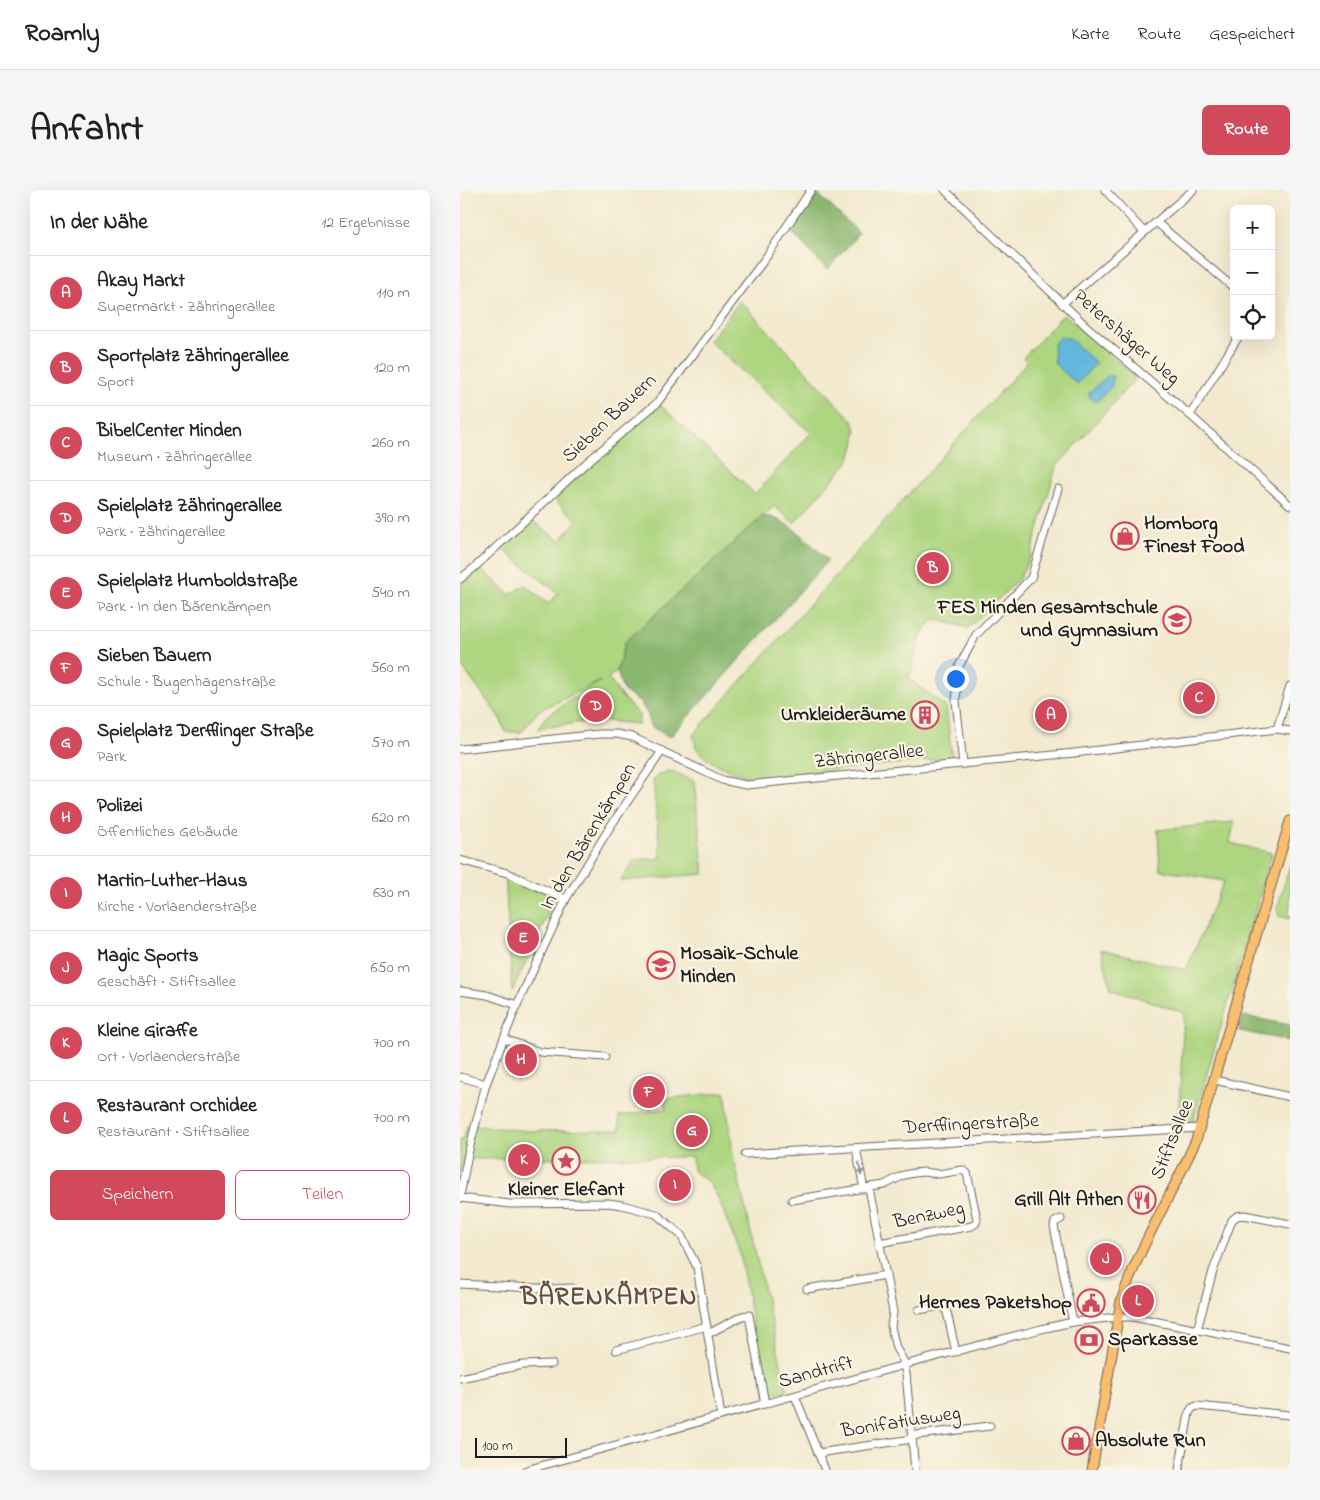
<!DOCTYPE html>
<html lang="de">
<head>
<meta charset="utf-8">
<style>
  :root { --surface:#fff; --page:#f6f6f6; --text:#202124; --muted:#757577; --line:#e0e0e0; --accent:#d1495b }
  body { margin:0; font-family:"Indie Flower",sans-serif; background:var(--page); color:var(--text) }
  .controls { position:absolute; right:15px; top:15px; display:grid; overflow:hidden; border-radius:8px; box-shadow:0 5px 20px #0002 }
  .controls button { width:45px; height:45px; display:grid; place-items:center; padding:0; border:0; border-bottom:1px solid var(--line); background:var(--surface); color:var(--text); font:25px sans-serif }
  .scale { position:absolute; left:15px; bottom:12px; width:92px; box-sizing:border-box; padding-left:5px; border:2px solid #1c1c1c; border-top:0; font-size:14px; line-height:18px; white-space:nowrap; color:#1c1c1c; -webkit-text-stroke:4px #fcf5e5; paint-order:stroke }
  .you { position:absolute; left:495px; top:488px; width:18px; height:18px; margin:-12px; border:4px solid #fff; border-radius:50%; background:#1a73e8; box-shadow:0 0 0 8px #1a73e833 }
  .badge { display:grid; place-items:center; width:32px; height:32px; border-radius:50%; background:var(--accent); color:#fff; font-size:16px; font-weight:700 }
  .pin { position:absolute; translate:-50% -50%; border:2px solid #fff; box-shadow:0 1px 5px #0006 }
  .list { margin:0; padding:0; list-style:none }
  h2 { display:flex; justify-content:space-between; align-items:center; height:65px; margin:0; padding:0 20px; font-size:21px }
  h2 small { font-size:16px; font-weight:400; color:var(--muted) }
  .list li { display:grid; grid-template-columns:32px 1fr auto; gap:15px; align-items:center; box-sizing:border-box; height:75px; padding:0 20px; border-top:1px solid var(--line) }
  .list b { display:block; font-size:19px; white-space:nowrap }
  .list p { margin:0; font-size:16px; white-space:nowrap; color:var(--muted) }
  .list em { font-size:16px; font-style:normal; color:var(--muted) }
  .actions { display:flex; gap:10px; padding:15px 20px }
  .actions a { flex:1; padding:11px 0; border:1px solid var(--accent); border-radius:8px; text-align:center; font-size:18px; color:var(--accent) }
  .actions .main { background:var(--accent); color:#fff }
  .icon { flex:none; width:28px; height:28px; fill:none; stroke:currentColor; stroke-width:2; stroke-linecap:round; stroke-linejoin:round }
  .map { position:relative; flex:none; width:830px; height:1280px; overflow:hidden; border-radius:8px }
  header { display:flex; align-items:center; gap:30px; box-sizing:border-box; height:70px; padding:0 25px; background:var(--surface); border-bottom:1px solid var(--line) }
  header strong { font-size:24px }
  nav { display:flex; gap:28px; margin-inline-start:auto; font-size:18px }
  .intro { display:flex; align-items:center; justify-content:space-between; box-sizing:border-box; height:120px; padding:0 30px }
  h1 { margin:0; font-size:35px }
  .button { padding:12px 22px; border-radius:8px; background:var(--accent); color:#fff; font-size:18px; font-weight:700 }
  main { display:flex; gap:30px; padding:0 30px }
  aside { flex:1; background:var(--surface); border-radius:8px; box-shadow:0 5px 20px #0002 }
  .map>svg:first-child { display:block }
  .green { fill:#aed681; stroke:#65794e }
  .forest { fill:#8ab76f; stroke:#536a46 }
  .water { fill:#63b7df; stroke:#406a7e }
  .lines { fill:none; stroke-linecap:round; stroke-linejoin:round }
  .minor-casing { stroke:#67645a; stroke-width:9 }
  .major-casing { stroke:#67645a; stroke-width:11 }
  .minor { stroke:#fff; stroke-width:7 }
  .major { stroke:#fbbd6e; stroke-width:9 }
  .oneway { fill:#999 }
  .labels { text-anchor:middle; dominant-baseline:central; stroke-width:4.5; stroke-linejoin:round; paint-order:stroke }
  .street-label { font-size:20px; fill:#1c1c1c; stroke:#fcf5e5 }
  .poi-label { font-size:20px; font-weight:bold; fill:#1c1c1c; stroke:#fcf5e5; text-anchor:start }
  .district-label { font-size:25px; font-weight:bold; letter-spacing:1px; fill:#614e44; stroke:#fcf5e5 }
</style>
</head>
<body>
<header>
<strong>Roamly</strong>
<nav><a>Karte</a><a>Route</a><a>Gespeichert</a></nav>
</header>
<div class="intro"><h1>Anfahrt</h1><a class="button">Route</a></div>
<main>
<aside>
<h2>In der Nähe<small>12 Ergebnisse</small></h2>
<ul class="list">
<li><span class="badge">A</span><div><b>Akay Markt</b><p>Supermarkt · Zähringerallee</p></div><em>110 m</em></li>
<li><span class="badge">B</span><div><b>Sportplatz Zähringerallee</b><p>Sport</p></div><em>120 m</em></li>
<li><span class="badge">C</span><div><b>BibelCenter Minden</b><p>Museum · Zähringerallee</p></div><em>260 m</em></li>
<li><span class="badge">D</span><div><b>Spielplatz Zähringerallee</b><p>Park · Zähringerallee</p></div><em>390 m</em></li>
<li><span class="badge">E</span><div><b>Spielplatz Humboldstraße</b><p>Park · In den Bärenkämpen</p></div><em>540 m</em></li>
<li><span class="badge">F</span><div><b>Sieben Bauern</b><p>Schule · Bugenhagenstraße</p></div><em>560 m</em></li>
<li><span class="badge">G</span><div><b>Spielplatz Derfflinger Straße</b><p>Park</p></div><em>570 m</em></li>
<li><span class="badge">H</span><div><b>Polizei</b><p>Öffentliches Gebäude</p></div><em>620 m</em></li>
<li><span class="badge">I</span><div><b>Martin-Luther-Haus</b><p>Kirche · Vorlaenderstraße</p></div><em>630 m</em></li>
<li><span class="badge">J</span><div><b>Magic Sports</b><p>Geschäft · Stiftsallee</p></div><em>650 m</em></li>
<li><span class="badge">K</span><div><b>Kleine Giraffe</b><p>Ort · Vorlaenderstraße</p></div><em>700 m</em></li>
<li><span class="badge">L</span><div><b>Restaurant Orchidee</b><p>Restaurant · Stiftsallee</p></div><em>700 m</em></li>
</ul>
<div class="actions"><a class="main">Speichern</a><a>Teilen</a></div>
</aside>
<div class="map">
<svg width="830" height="1280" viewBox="0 0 830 1280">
  <rect width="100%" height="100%" fill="#fcf5e5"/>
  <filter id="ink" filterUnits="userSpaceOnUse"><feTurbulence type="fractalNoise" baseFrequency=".02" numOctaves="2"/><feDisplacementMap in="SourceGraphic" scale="10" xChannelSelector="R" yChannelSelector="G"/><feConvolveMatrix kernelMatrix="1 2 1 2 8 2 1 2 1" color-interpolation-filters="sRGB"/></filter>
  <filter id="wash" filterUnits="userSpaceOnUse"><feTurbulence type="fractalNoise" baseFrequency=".0096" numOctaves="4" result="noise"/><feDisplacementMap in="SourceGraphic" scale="20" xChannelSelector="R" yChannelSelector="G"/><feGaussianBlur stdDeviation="1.12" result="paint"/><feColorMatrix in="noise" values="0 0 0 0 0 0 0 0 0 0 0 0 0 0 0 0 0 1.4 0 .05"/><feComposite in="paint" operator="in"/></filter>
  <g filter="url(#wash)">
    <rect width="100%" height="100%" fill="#f2e9ce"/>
    <g class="green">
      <path d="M280 111 393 231 396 241 394 256 389 271 334 333 314 316 165 452 157 481 148 488 162 507 179 525V534L135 530 78 539 86 526 141 491 78 521 62 542H46L39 527 0 474V394L21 379 50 405 65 395 89 414 98 403 41 358 71 330 100 351 117 330 93 309 199 214 295 304 351 243 249 151Z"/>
      <path d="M604 124 676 188 596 277 570 368 559 389 508 438 474 429 462 443 449 489 486 517 492 568 292 588C276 583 244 573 236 557 235 553 234 548 233 545L567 172 563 168Z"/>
      <path d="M208 581 214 582 234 591 244 684 161 691 174 670 201 668 193 591 198 585Z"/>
      <path d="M774 632 770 653 812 663 732 935 718 936 724 823 651 798 641 759 726 780 764 691 700 680 698 640Z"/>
      <path d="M830 675V717L828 724 830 725V729L819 726 817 719Z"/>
      <path d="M45 683 91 706 94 711 52 802Z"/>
      <path d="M265 902 273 965 327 1200 305 1205 280 1064 258 1008 249 992 233 981 232 967 3 969 0 986V949H3L7 935 68 941 160 940 159 926 206 919 205 909Z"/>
    </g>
    <g class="forest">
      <path d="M358 4 399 43 367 80 331 41Z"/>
      <path d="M303 326C327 327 351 355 368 370L210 547 190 536 188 525 181 513 163 500 157 481 165 452Z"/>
      <path d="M783 826 830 835V851L779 841Z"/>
    </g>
    <g class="water">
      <path d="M600 147 609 148 636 173 617 194 595 174 593 155Z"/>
      <path d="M649 185 652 186 654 189 651 193 653 195 637 212 630 208 629 203Z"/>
    </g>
  </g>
  <g filter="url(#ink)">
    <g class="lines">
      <g class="minor-casing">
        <g id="minor">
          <path d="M485 0 626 136 730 225 830 315"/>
          <path d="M645 0 684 42"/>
          <path d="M696 32 774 98"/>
          <path d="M602 114 733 0"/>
          <path d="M730 225 779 146"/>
          <path d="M0 389 15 377 125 274 197 213 307 66 351 0"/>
          <path d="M817 539 830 496"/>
          <path d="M0 559 139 544H157L172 547 262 590 286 595 614 563 817 539 830 541"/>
          <path d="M503 574 496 511 499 476 516 445 571 388 598 299"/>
          <path d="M0 670 47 683 106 709"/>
          <path d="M0 801 27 805 57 815"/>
          <path d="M44 849 80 862 145 867"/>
          <path d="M0 887 26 894"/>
          <path d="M755 890 830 907"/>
          <path d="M396 958 404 999"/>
          <path d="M285 964 740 938"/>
          <path d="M409 998 433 1122 431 1137 436 1158 443 1170 446 1184 455 1280"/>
          <path d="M0 1006 8 964 26 894 57 815 106 709 150 637 202 561"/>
          <path d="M0 1008 50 1014 148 1013 162 1015 196 1024 221 1045 237 1077 261 1226"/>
          <path d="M332 1010 424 995 444 985 454 983 464 982 479 984 502 980 507 983 517 1029 516 1033 512 1036 419 1053"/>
          <path d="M601 1029 595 1032 594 1036 613 1132"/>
          <path d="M0 1094 93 1099 112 1098"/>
          <path d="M347 1099 426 1085"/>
          <path d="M459 1120 484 1115 486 1118 496 1162"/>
          <path d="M737 1140 753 1081 772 1030 777 1026 784 1025 830 1034"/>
          <path d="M248 1144 282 1126 289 1125 305 1214"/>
          <path d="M156 1160 247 1136"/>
          <path d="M0 1188 63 1175 92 1174"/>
          <path d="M335 1206 365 1280"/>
          <path d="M358 1263 446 1250 457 1245 530 1236"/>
          <path d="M66 1280 444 1175 581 1139 613 1132 657 1127H673L830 1158"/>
          <path d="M719 1280 729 1223 732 1218 737 1216 830 1225"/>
        </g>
      </g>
      <g class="major-casing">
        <path id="major" d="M632 1280 661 1111C680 1055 712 1005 736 950L830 631"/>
      </g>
      <use href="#minor" class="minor"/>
      <use href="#major" class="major"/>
    </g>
    <defs><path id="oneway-solid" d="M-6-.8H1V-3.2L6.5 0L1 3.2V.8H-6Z" transform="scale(1.25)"/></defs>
    <use class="oneway" href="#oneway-solid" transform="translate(400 979) rotate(79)"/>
  </g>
  <defs>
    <g id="shop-ring" transform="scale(1.4375)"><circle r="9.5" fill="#fcf5e5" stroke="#d1495b" stroke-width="1.5"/><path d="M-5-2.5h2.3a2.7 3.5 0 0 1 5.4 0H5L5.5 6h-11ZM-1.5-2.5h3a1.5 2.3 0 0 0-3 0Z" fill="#d1495b"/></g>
    <g id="school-ring" transform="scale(1.4375)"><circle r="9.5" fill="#fcf5e5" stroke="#d1495b" stroke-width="1.5"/><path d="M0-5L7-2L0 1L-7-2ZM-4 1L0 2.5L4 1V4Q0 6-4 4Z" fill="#d1495b"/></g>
    <g id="building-ring" transform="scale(1.4375)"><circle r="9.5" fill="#fcf5e5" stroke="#d1495b" stroke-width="1.5"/><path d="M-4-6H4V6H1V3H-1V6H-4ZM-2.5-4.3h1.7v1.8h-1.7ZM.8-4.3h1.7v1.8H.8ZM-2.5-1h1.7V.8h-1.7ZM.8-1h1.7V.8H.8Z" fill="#d1495b"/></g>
    <g id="sight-ring" transform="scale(1.4375)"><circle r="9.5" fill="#fcf5e5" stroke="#d1495b" stroke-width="1.5"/><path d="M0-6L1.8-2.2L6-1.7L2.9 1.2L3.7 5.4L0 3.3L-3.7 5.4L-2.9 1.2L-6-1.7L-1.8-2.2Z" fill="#d1495b"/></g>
    <g id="restaurant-ring" transform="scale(1.4375)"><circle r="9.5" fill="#fcf5e5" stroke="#d1495b" stroke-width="1.5"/><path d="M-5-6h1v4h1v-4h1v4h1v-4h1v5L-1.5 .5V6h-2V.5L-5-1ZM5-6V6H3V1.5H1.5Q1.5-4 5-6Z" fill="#d1495b"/></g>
    <g id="civic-ring" transform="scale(1.4375)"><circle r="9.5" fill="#fcf5e5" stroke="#d1495b" stroke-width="1.5"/><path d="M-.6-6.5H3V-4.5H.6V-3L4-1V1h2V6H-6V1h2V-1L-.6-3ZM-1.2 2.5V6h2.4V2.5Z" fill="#d1495b"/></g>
    <g id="bank-ring" transform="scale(1.4375)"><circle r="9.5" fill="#fcf5e5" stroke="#d1495b" stroke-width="1.5"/><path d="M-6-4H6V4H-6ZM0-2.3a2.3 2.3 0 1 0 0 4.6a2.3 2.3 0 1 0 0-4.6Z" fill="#d1495b"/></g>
  </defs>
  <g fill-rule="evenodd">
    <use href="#shop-ring" x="665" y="346"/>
    <use href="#school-ring" x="717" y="430"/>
    <use href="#building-ring" x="465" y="525"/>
    <use href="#school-ring" x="201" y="775"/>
    <use href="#sight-ring" x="106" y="971"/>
    <use href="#restaurant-ring" x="682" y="1010"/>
    <use href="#civic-ring" x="631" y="1113"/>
    <use href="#bank-ring" x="629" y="1150"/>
    <use href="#shop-ring" x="616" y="1251"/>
  </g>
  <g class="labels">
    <g class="street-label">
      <text transform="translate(666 148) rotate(41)">Petershäger Weg</text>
      <text transform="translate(150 229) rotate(-43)">Sieben Bauern</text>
      <text transform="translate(409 567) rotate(-6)">Zähringerallee</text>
      <text transform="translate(129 647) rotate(-59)">In den Bärenkämpen</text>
      <text transform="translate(511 935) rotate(-3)">Derfflingerstraße</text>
      <text transform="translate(713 950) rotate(-68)">Stiftsallee</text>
      <text transform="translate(469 1026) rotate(-12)">Benzweg</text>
      <text transform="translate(356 1183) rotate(-15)">Sandtrift</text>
      <text transform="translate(441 1233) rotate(-9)">Bonifatiusweg</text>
    </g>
    <g class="poi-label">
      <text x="684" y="334">Homborg<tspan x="684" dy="23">Finest Food</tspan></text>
      <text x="698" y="418" text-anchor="end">FES Minden Gesamtschule<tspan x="698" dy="23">und Gymnasium</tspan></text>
      <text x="446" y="525" text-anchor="end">Umkleideräume</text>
      <text x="220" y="764">Mosaik-Schule<tspan x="220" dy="23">Minden</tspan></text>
      <text x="106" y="1000" text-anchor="middle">Kleiner Elefant</text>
      <text x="663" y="1010" text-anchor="end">Grill Alt Athen</text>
      <text x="612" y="1113" text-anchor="end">Hermes Paketshop</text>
      <text x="648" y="1150">Sparkasse</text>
      <text x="635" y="1251">Absolute Run</text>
    </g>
    <g class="district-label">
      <text x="149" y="1108">BÄRENKÄMPEN</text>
    </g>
  </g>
</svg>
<div class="controls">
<button>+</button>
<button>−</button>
<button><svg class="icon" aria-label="locate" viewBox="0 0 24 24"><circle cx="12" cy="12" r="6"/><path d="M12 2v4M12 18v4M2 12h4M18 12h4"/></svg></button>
</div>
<div class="scale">100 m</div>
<div class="you"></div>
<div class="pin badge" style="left:591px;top:525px">A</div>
<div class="pin badge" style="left:473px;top:378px">B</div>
<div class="pin badge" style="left:739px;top:508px">C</div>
<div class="pin badge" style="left:136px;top:516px">D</div>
<div class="pin badge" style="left:63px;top:748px">E</div>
<div class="pin badge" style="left:189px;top:902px">F</div>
<div class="pin badge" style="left:232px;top:941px">G</div>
<div class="pin badge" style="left:61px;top:870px">H</div>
<div class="pin badge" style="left:215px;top:995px">I</div>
<div class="pin badge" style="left:646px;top:1069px">J</div>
<div class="pin badge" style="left:64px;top:970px">K</div>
<div class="pin badge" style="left:678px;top:1111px">L</div>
</div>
</main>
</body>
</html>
